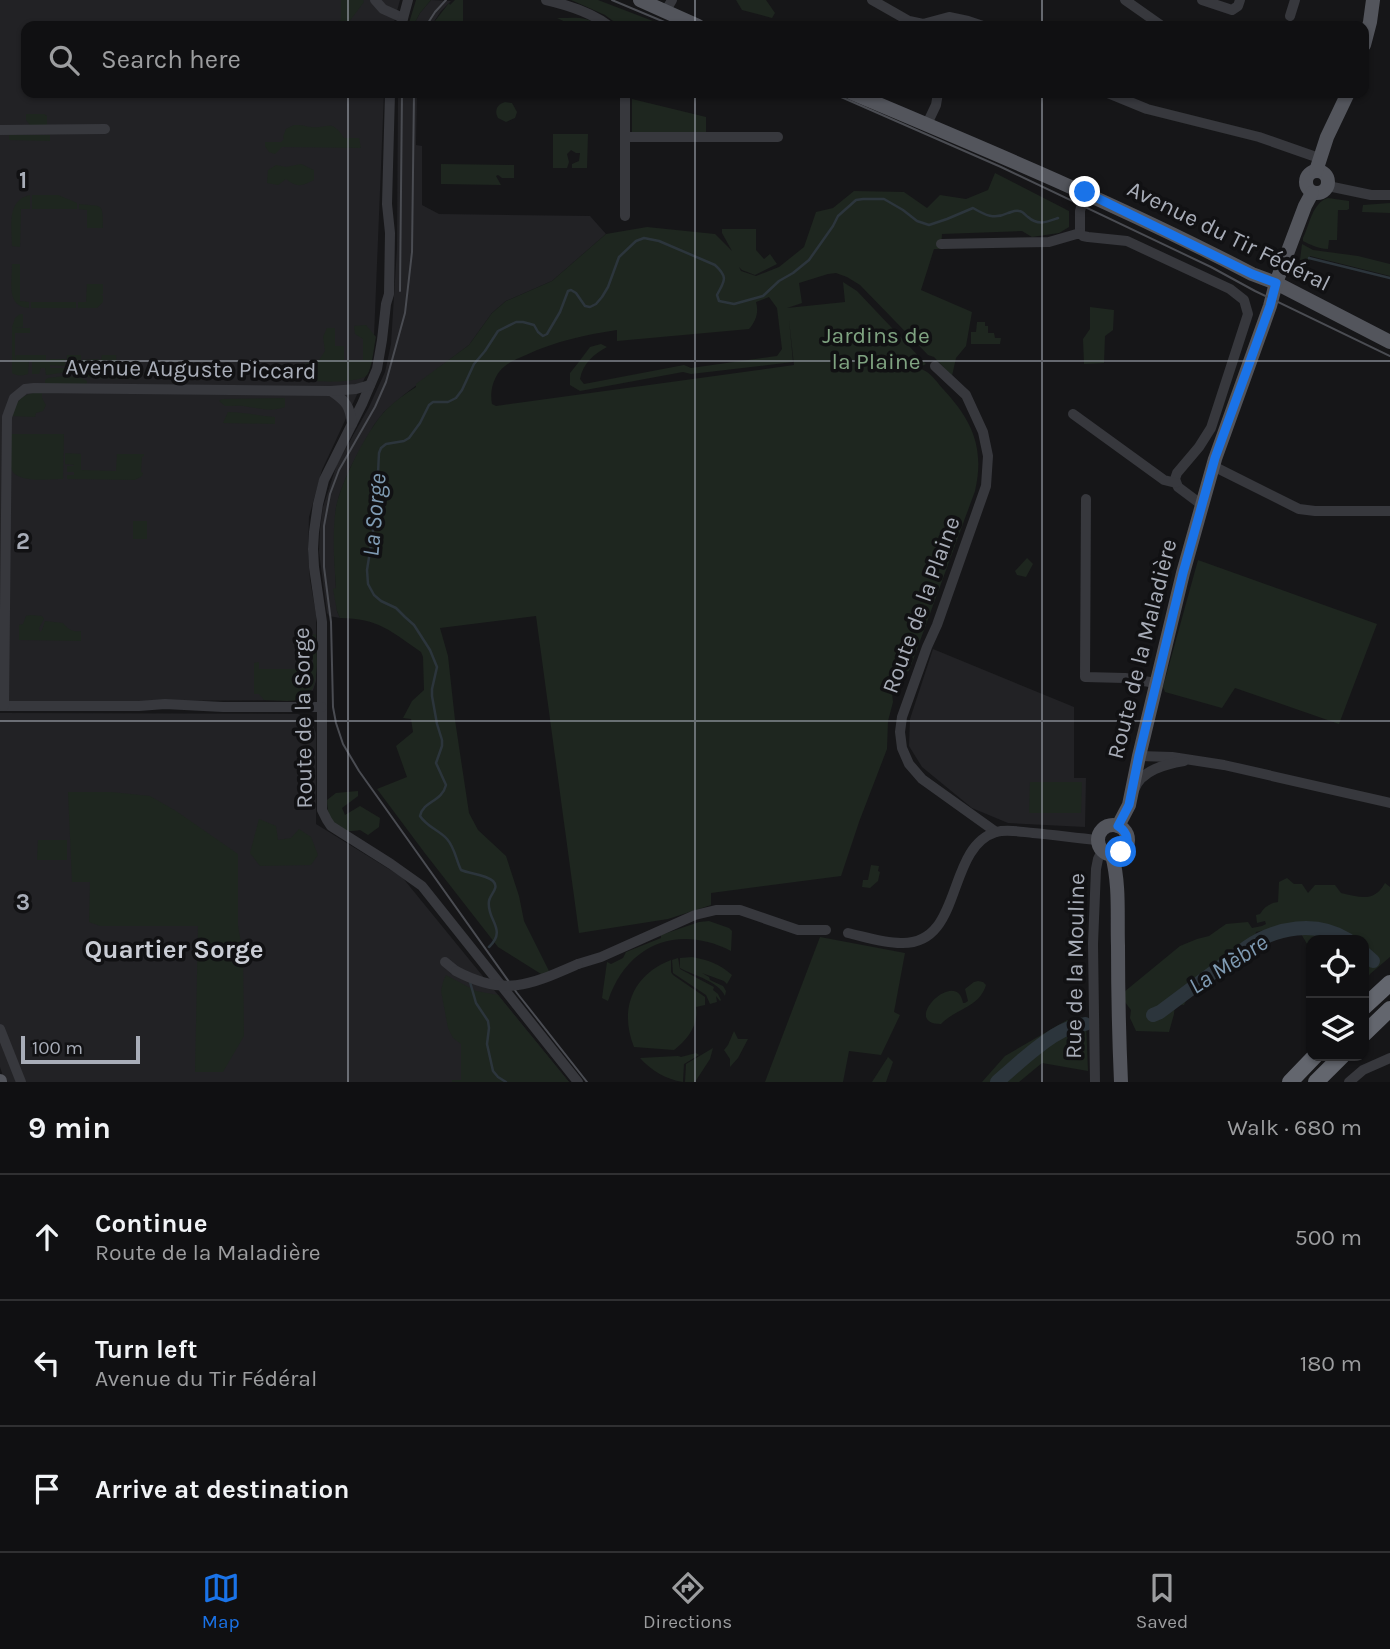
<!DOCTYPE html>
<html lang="en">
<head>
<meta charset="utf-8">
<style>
  :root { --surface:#101012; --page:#1e1e20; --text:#f1f3f6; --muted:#9c9d9f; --line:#303032; --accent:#1a73e8 }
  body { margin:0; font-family:Karla,sans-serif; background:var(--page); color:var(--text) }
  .controls { position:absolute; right:21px; bottom:21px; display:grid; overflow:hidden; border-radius:14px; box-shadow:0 2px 5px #0004 }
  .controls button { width:63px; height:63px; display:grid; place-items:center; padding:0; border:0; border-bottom:2px solid var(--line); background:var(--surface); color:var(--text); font:35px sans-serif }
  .scale { position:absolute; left:21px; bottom:18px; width:119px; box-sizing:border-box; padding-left:7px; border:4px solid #a8adb8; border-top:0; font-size:19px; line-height:24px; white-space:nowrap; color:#a8adb8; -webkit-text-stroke:5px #111113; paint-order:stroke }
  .stop { position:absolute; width:21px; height:21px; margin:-16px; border:5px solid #1a73e8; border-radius:50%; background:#fff }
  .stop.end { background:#1a73e8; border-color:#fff; box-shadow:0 2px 7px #0008 }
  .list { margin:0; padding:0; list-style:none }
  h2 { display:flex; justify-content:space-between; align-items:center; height:91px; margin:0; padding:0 28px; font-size:30px }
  h2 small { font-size:23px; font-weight:400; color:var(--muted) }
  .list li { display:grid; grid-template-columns:46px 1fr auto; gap:21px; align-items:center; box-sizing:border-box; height:126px; padding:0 28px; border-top:2px solid var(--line) }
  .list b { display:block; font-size:26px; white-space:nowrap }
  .list p { margin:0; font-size:23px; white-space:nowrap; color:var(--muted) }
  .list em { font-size:23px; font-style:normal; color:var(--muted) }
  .icon { flex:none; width:38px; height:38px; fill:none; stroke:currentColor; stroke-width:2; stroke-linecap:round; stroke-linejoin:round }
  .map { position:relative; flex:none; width:1390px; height:1082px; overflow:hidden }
  .search { position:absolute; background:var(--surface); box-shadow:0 2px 5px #0004; left:21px; right:21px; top:21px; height:77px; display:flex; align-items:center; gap:18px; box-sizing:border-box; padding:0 24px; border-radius:14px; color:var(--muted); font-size:26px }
  .sheet { height:469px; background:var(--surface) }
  nav { display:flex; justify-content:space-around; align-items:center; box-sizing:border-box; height:98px; border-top:2px solid var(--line); background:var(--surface); font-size:19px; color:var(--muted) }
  nav a { display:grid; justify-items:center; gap:4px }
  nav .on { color:var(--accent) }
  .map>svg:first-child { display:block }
  .built { fill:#222225 }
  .green { fill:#1e261f; fill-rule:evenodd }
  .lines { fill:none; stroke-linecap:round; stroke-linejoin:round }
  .stream { stroke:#2c353c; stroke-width:2.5 }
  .river { stroke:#2c353c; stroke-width:14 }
  .minor { stroke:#37383d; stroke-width:10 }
  .major { stroke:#53555c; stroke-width:14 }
  .highway { stroke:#63666e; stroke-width:16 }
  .tram { stroke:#4a4c52; stroke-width:2 }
  .minor-bridge { stroke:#37383d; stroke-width:10 }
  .route { stroke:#1a73e8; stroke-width:9 }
  .grid { fill:none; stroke:#a8adb8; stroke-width:2; stroke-opacity:0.55 }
  .labels { text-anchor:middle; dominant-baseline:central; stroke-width:7; stroke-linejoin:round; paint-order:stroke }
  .street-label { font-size:23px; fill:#a8adb8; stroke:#111113 }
  .park-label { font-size:23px; fill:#7fa381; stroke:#111113 }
  .water-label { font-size:24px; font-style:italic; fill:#7f9bb3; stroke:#111113 }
  .quarter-label { font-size:26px; font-weight:bold; fill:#c9ccd4; stroke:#111113 }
  .grid-label { font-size:23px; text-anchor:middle; font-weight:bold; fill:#a8adb8; stroke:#111113; stroke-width:7; stroke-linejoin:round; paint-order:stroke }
</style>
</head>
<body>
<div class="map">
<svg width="1390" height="1082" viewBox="0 0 1390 1082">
  <rect width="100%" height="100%" fill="#161618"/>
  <g class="built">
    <path d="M0 0H400L393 26H26V93H384L374 337 368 371 322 470 309 517 308 553 310 580 316 614V681L313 690 306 697 297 700 0 702Z"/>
    <path d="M431 0 451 1 441 11 431 26H413L420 13Z"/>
    <path d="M398 93H417L416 145 422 146V205L439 214 590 216 606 234 552 281 506 301 492 313 469 345 405 394 384 412 374 425 349 470 339 496 336 508 334 547 337 611 340 618 329 616 327 613 319 552 320 529 323 507 337 464 369 407 385 372 391 344 397 248Z"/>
    <path d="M933 649 1074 707V778H1086L1085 827 1008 823 972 808 922 767 909 746 910 719Z"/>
    <path d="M0 713 298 714 305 717 313 725 316 733V824L402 877 569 1082H5L0 1067Z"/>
  </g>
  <g class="green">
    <path d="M341 0H363L364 2 346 26H341L338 21 341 20Z"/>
    <path d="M416 0H431L420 13 413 26H408Z"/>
    <path d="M455 0H463V26H431L449 3 450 5Z"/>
    <path d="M571 0H598L666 26H620L605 15Z"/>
    <path d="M736 0H766L775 13 772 18 742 10Z"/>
    <path d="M557 18C571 18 588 15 598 26H574Z"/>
    <path d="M632 99 706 117V134L632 133Z"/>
    <path d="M505 102 512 103 517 112 515 118 506 122 498 118C494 111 497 104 505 102Z"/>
    <path d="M26 114H44L47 116V126L30 125 26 120Z"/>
    <path d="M299 125C303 125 307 127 311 127 329 129 331 118 344 138H359L361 148 282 147 275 154 269 152 265 146V142H281L284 139 283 137 286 129 294 125Z"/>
    <path d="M553 134H588L587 168H572V164L579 161 580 153H576L571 150 567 154 569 162 567 168H553Z"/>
    <path d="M9 135H50V141L9 140Z"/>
    <path d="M301 164 314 170V180C302 186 297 188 286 179L278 185 267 183 268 170 276 165 286 167Z"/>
    <path d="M441 164 514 165V178H502L498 175 496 176 501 185 441 184Z"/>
    <path d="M995 173 1069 211V227L1059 233 1032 237 1022 231 942 234 941 249H934L921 290 972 312 966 346 956 358 952 376 934 357 928 355 860 285 847 277 836 273 828 274 799 283 802 303 787 308 845 302 843 282 857 291 926 364 918 368C930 371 935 380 943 389 972 420 985 448 975 491L909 671 890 674 893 702 888 721 887 749 859 822 841 876 711 893V905L668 919 579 933 536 616 440 628 448 656 455 720 469 813 478 830 506 856 519 896 524 921 550 973 541 974 498 947 424 852 377 789 407 777 396 746 413 732 411 719 403 718 412 701 424 690 423 657 421 652C392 632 378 618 340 618L337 611 333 589 336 588C334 561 332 534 336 507 341 482 368 428 386 410 395 401 405 394 416 387V384L469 345 492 313 506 301 552 281 606 234 647 227 715 234 732 251 722 233V229H756V250L764 259 770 254 777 264 755 275 742 270 739 267 741 271 756 276 779 267 804 247 816 212 833 208 854 191 904 192 927 208 940 195 966 199 988 190ZM769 297 777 308 782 349 777 356 691 368 684 365 584 384 580 379C583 363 594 354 607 347L601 344 590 347 578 363 570 373V385L580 391 683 372 691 374 793 362 789 320 794 365 496 406 492 404C490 393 492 382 499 372 506 363 516 359 526 355 556 341 584 335 617 330V341L749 329C756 321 759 312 756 302Z"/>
    <path d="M30 195V209H21L20 247 12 246C12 227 6 200 30 195Z"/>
    <path d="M32 195H58L77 203V209H32Z"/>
    <path d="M1328 198 1349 201V209L1347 210H1338L1337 240H1329L1328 249C1319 249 1311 245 1303 241V238C1310 224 1312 203 1328 198Z"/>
    <path d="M1390 203V213L1362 212 1363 205Z"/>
    <path d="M79 204C102 207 103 201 103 228H87V210L79 209Z"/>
    <path d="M1302 244 1313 250 1358 256 1390 264V276L1310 256 1309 260H1300Z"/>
    <path d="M12 264H20V301L29 302V308C6 307 12 282 12 264Z"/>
    <path d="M87 284H103V294H101L103 296V302L97 308H78V302H86Z"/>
    <rect x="31" y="302" width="45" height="6"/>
    <path d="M1090 307 1114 310 1113 330 1105 336 1104 363 1084 364 1083 339 1090 329Z"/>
    <path d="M20 314H23V327L15 328H30V333H15V360L16 355H46V361H50V359H65V366L50 365V368H66L67 355H81V360L99 359V367L83 366V368H99L102 355H116L117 368H136V377L128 379 92 378 68 372 46 375 45 368H41L39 374H32V361H29L28 374C23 376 16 376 12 373V327L15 318Z"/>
    <path d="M977 322H985V326H988V333H994L995 338H1001L1000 344H971V332H976Z"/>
    <path d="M366 325 376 337C374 346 372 369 367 375 361 383 314 383 306 379 300 376 298 372 296 366L319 360 325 351 323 337 327 328H335V346H344V360H363V339L355 334 354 326Z"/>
    <path d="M64 376 81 378 87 381V384H45V380L48 378Z"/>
    <path d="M42 392V398L46 405 43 411 36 413 35 417 11 416C18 398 22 394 42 392Z"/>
    <path d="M285 398V407C271 412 263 409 249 407 242 405 233 406 225 406L219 401 222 399Z"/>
    <path d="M228 412C244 412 259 416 275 417V424L223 423Z"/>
    <path d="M11 434H64L63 479C50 479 15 484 11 468 8 458 11 444 11 434Z"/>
    <path d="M65 453 81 454V470L116 471 117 454H144V456L142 457 141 472 143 473 142 476 135 480 67 479V475H74V472H67V466H73L74 465 65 464Z"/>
    <rect x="133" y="521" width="14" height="18"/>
    <path d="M1027 558 1033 564 1026 577 1017 575 1015 571Z"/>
    <path d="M1198 560 1377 624 1339 724 1235 688 1222 708 1165 692 1163 687Z"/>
    <path d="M30 615 42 616 44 619 39 628 40 632 42 630 45 621 63 623C69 630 72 632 81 631V641L19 640V625L23 624 26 616Z"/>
    <path d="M313 634 316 635C316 654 323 695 298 700 287 702 275 700 264 700L259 694H254V663L259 662V669H313Z"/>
    <path d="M1030 782H1082L1081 813H1029Z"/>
    <path d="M358 791V796L342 808 345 815 360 806 380 818 379 827 368 835 360 830C335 835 328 823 327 800L336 793Z"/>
    <path d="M68 792H111L150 796 176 811 238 854V926L243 953 244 1036 223 1072H195L198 926H100L89 922 90 882H72Z"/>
    <path d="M259 819 276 826 278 840 291 838 299 829 311 837 318 855 311 865 260 866 250 853Z"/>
    <path d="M38 840H67V860H37Z"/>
    <path d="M871 865 879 866 878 871 880 872 878 881 870 888 862 887 863 880H868Z"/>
    <path d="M1287 878 1294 884H1302L1308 893 1315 885H1335L1341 893C1360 897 1374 903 1385 883L1390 887V957L1370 974 1364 984V940H1311V944H1307L1297 927H1279L1256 932 1254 944 1246 949 1249 953 1248 958 1240 960 1236 958 1227 967H1223L1207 979 1208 985 1187 998 1184 1005 1175 1004 1174 1014 1169 1032 1136 1031 1130 1018 1131 1010 1122 998 1124 992 1180 946 1197 939 1209 936 1226 924 1248 922 1252 928 1262 926 1266 924 1265 921 1257 923 1256 915 1260 914C1264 907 1270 903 1278 902L1279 882Z"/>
    <path d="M709 921 729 928 732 931 731 951C678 924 627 944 608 1001L602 998 607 962 611 964 623 958 626 952 661 938V935L699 922Z"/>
    <path d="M820 937 905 953 894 1012 900 1015 881 1055 849 1051 843 1082H765Z"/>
    <path d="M692 957C708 960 720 964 732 975L727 984 724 981 702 973 709 977 710 980 723 986 726 991 725 996C718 981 695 976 680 968V958Z"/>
    <path d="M678 958 680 969 714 987 713 990 718 994 721 1000 720 1001 716 996 717 1002 710 1004 706 995 673 973 672 960Z"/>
    <path d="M671 960V972L673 975 705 997V1005L696 1007C699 1025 687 1040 674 1050L634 1047C619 1010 632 975 671 960Z"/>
    <path d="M446 975 476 991 498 995 569 1082H452V1080H461V1044L453 1038 448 1028 441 991 443 982Z"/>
    <path d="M978 981 983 982 986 985C980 1007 955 1009 941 1024 899 1024 957 966 963 1003H965L968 1001 965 989 974 982Z"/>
    <path d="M1084 1018 1086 1022 1088 1071 1042 1063 1019 1082H982L1005 1056 1067 1020Z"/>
    <path d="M734 1031 738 1039H748L738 1058 730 1067V1059L724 1050 728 1045Z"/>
    <path d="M713 1048 710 1059 695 1082H685L686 1064Z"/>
    <path d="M696 1053 699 1055 684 1064 683 1082C665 1079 652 1071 640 1058L678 1056 681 1057Z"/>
    <path d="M888 1057 893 1062 886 1082H872Z"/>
  </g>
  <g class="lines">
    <g class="stream">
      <path d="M1309 258 1390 278"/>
      <path d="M489 947C508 929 486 920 489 901 490 894 500 888 493 881 485 874 470 874 461 870 456 860 455 848 447 839 439 830 427 827 420 816 423 801 442 802 446 785L436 763 442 746V740L437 724 432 696V689L437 667 430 650 414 625 405 617 396 608 381 601 374 595 368 584 367 570 373 532 372 496 378 473 379 453 381 448 386 444 404 441 409 438 420 423 429 405 433 402H448L456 398 462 390 474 364 485 351 498 331 516 322H523L534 325 538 332 543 336 547 334 560 312 568 291 571 290 576 293 585 306 590 307 596 304 602 297 608 287 619 257 636 241 644 238 659 241 715 265C729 278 724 281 717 295L719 301 734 304 763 296 779 281 793 273 809 260 833 226 838 216 856 200 863 199H884L903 210 917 221 929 225 947 219 973 208C985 215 994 220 1008 213 1012 212 1015 210 1019 211 1023 211 1025 215 1028 217 1038 226 1047 222 1058 218"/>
      <path d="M470 982 476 1003 488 1021 489 1028 487 1044 493 1071 498 1077 506 1082"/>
    </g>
    <g class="river">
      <path d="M1364 953 1373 961"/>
      <path d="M1153 1015 1160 1012 1247 947C1277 927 1316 920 1348 940"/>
      <path d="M997 1082C1015 1066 1047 1036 1069 1028 1074 1026 1080 1025 1085 1024"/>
    </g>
    <g class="minor">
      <path d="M375 0 383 9 403 18"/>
      <path d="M546 0C568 5 591 12 609 26"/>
      <path d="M872 0 909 21 923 24 949 17 968 21 983 26"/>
      <path d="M1125 0 1162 26"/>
      <path d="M1202 0 1232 10 1238 6 1240 0"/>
      <path d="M665 12 672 0"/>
      <path d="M1290 16 1295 0"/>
      <path d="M401 26 408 0"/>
      <path d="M390 93 387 204 390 233 389 294 386 304 382 340 377 369 362 404 324 480 318 504 314 532 313 549 314 567 322 622V810L327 820 331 826 391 864 422 886 578 1082"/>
      <path d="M1108 93 1147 109 1259 137 1319 158"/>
      <path d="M927 124 936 105 938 93"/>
      <path d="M0 130 105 129"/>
      <path d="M625 137H778"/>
      <path d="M1328 186 1371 195H1390"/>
      <path d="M625 216V93"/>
      <path d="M1080 233V211L1085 192"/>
      <path d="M941 244 1049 242 1080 233 1083 236 1088 237 1127 241 1230 289 1244 300 1248 314 1211 428 1199 447 1177 473 1175 479 1178 487 1202 505"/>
      <path d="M935 366 966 395 983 432 988 456 986 486 937 625 927 647 902 717 900 732 902 748 909 764 922 779 996 832"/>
      <path d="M331 391C346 401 350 406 352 424"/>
      <path d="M1073 414 1164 480 1176 483"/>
      <path d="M1213 466 1299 509 1315 511H1390"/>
      <path d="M1086 499 1085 677 1125 678 1156 683"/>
      <path d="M0 706H139L165 704 223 707H322"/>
      <path d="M4 706 7 417 14 398 25 389 34 388 331 391 356 389 370 385"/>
      <path d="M1139 756 1172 757 1224 765 1390 803"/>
      <path d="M1134 790C1141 770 1166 764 1184 761"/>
      <path d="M848 933C865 937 883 943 901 943 964 945 945 848 996 832 1008 829 1022 832 1033 833 1055 835 1076 838 1098 840"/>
      <path d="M445 962 456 971"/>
      <path d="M578 964 601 957 695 915 716 910H740L798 930H826"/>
      <path d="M0 1029 21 1082"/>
      <path d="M1095 1082 1093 944 1096 869 1098 859 1102 851"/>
      <path d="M1349 1082 1363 1070 1390 1058"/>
    </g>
    <g class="major">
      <path d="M640 0 698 26"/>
      <path d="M1364 45 1370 22 1373 0"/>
      <path d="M852 93C987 150 1122 206 1252 274L1276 283 1390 342"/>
      <circle cx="1317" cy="182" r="11"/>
      <path d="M1316 171 1327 137 1348 93"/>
      <circle cx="1113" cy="840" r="15"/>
      <path d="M1118 826 1129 805 1139 756 1183 573 1215 459 1270 306 1276 283 1305 206 1312 193"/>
      <path d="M1112 855C1120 886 1117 915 1118 946 1118 992 1119 1037 1121 1082"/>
      <path d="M0 1081V1082"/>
    </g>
    <g class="highway">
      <path d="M1364 1007 1390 983"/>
      <path d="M1364 1034 1390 1009"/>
      <path d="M1290 1082 1315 1056"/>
      <path d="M1316 1082 1342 1056"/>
    </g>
    <g class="tram">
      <path d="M612 0 674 26"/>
      <path d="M426 26 435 12 446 0"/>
      <path d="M414 93 412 252 405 313 386 382 375 407 339 470 330 494 324 526V567L331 622 333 707 336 723 343 744 359 771 517 993 587 1082"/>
      <path d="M832 93 1001 167 1211 267 1255 291 1390 356"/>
      <path d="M400 291 402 93"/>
    </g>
    <path class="minor-bridge" d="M456 971C505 997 530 985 578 964"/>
  </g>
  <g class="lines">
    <path class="route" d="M1085 192 1252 274 1276 283 1270 306 1215 458 1183 573 1139 755 1129 805 1118 826C1129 833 1130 844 1121 852"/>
  </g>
  <path class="grid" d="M348 0V26M695 0V26M1042 0V26M348 93V1082M695 93V1082M1042 93V1082M0 361H1390M0 721H1390"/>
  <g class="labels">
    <g class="street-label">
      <text transform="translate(1229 236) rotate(26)">Avenue du Tir Fédéral</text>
      <text transform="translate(191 369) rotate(1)">Avenue Auguste Piccard</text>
      <text transform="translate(921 605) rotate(-70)">Route de la Plaine</text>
      <text transform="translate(1142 649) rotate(-76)">Route de la Maladière</text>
      <text transform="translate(303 718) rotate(-91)">Route de la Sorge</text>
      <text transform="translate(1075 966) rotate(-89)">Rue de la Mouline</text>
    </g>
    <g class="park-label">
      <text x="876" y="335">Jardins de<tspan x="876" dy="26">la Plaine</tspan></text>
    </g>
    <g class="water-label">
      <text transform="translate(374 515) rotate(-85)">La Sorge</text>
      <text transform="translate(1228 964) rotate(-33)">La Mèbre</text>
    </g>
    <g class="quarter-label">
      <text x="174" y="949">Quartier Sorge</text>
    </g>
  </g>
  <g class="grid-label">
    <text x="23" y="188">1</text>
    <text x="23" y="549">2</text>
    <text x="23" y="910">3</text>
  </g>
</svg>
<div class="controls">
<button><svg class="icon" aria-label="locate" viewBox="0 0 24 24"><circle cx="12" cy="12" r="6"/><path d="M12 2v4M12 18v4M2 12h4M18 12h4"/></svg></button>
<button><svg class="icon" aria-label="layers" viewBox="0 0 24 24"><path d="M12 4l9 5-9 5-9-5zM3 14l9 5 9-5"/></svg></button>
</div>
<div class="scale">100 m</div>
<div class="stop" style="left:1121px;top:852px"></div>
<div class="stop end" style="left:1085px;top:192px"></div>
<div class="search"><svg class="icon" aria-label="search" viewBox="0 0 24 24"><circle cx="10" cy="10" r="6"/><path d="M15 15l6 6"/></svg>Search here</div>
</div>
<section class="sheet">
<h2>9 min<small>Walk · 680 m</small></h2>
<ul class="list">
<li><svg class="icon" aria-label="ahead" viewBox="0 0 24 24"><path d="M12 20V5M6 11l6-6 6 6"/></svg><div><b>Continue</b><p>Route de la Maladière</p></div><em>500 m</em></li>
<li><svg class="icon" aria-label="left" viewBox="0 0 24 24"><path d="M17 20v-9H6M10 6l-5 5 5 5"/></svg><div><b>Turn left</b><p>Avenue du Tir Fédéral</p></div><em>180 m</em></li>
<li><svg class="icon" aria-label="arrive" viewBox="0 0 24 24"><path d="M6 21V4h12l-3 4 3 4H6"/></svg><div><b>Arrive at destination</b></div></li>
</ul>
</section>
<nav>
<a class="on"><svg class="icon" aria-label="map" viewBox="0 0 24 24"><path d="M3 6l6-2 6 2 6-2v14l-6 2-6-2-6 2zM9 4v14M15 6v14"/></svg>Map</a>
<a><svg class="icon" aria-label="directions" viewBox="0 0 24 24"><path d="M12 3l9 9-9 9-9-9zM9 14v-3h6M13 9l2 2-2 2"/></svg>Directions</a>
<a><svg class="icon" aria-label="saved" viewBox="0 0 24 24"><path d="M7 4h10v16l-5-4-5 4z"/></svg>Saved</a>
</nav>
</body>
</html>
